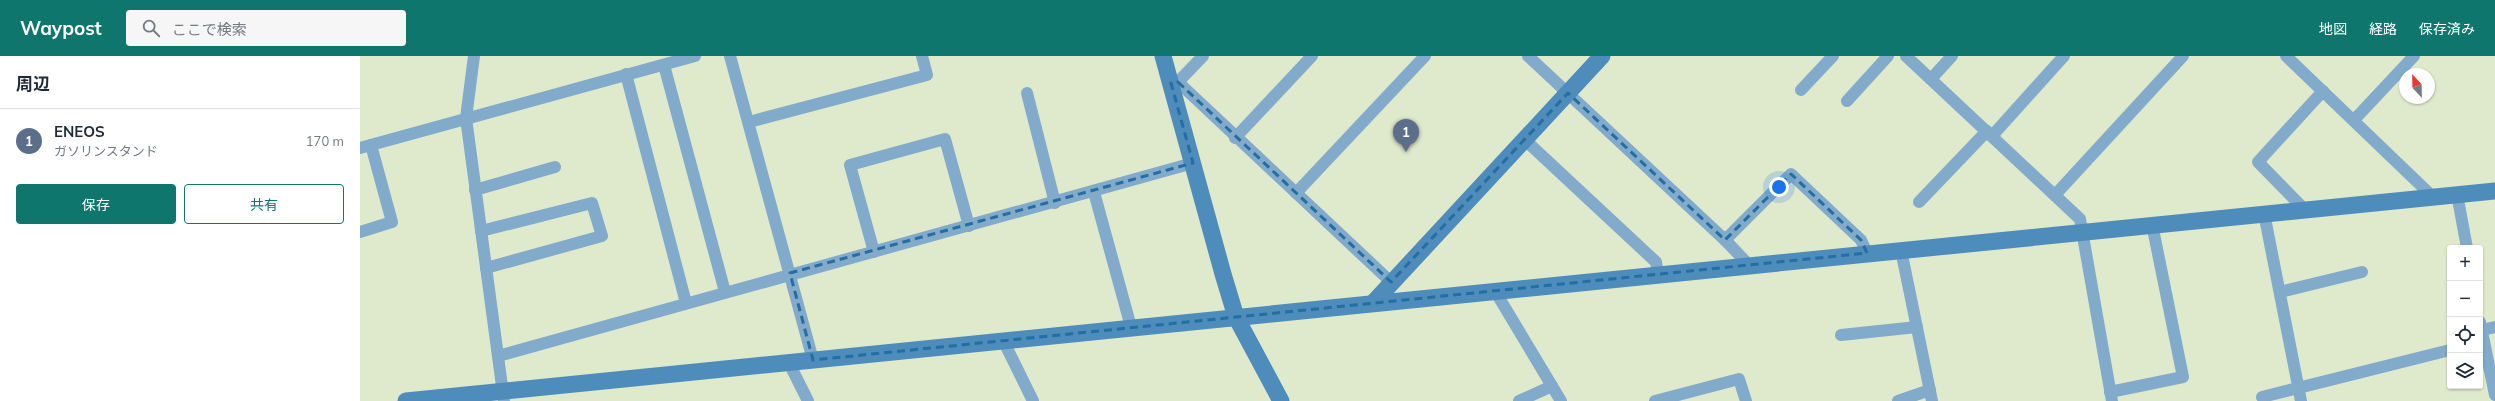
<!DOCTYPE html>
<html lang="ja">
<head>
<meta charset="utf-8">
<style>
  :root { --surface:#fff; --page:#f6f6f7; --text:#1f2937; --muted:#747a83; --line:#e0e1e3; --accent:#0f766e }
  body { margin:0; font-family:Mulish,"Noto Sans JP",sans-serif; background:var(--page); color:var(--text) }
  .controls { position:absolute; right:12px; bottom:12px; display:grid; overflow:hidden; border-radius:4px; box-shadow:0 1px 3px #0004 }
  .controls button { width:36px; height:36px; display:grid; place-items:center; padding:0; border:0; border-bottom:1px solid var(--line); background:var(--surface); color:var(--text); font:20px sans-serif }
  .compass { position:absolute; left:2039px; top:12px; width:36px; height:36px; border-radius:50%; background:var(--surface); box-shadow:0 1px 3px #0004; rotate:338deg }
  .you { position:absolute; left:1419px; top:131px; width:14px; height:14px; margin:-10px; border:3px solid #fff; border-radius:50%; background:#1a73e8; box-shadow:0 0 0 6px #1a73e833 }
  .badge { display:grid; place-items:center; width:26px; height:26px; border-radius:50%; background:var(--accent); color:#fff; font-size:13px; font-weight:700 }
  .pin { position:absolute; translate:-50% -33px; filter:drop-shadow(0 1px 2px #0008) }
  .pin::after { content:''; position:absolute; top:21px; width:14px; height:12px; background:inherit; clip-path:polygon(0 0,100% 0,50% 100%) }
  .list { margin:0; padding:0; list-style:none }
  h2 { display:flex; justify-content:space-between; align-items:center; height:52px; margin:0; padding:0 16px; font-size:17px }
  h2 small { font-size:13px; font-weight:400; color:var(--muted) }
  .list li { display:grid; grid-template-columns:26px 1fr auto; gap:12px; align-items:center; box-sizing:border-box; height:64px; padding:0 16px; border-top:1px solid var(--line) }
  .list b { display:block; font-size:15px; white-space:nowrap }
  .list p { margin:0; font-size:13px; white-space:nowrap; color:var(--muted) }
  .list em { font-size:13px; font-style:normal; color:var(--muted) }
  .actions { display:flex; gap:8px; padding:12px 16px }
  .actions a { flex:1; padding:9px 0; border:1px solid var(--accent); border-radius:4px; text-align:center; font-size:14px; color:var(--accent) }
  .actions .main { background:var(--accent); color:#fff }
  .icon { flex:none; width:22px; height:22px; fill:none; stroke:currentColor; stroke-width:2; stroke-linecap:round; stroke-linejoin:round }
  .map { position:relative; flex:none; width:2135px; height:345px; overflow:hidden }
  header { display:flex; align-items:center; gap:24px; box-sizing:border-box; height:56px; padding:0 20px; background:var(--accent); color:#fff }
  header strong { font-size:19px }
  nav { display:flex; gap:22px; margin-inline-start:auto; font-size:14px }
  .search { width:280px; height:36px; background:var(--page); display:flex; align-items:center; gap:10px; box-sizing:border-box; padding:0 14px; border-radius:4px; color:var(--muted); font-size:15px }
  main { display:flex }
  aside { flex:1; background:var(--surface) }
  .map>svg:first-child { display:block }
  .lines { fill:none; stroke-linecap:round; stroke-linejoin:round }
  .street { stroke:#82aaca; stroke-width:12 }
  .secondary { stroke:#4e8cbb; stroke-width:17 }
  .marked { fill:none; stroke:#246ea1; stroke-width:3; stroke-dasharray:8 5; stroke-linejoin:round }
</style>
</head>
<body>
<header>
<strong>Waypost</strong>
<div class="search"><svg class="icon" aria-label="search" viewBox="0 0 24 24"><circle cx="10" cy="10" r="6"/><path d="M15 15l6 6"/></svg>ここで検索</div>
<nav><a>地図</a><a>経路</a><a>保存済み</a></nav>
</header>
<main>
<aside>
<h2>周辺<small></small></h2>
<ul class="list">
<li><span class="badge" style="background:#5c6f8a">1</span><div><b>ENEOS</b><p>ガソリンスタンド</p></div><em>170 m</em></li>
</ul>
<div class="actions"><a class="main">保存</a><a>共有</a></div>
</aside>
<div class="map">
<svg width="2135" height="345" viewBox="0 0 2135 345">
  <rect width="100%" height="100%" fill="#dfeacc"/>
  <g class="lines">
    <g class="street">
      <path d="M114 0 106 62 144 345"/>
      <path d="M370 0 453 304"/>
      <path d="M1168 0 1365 184 1388 208"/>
      <path d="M1546 0 1720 163 1752 345"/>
      <path d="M1926 0 2073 141"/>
      <path d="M304 9 365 236"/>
      <path d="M266 18 326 247"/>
      <path d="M1571 23 1592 0"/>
      <path d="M818 26 843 0"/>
      <path d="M811 27 818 26 1031 226"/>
      <path d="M1441 34 1473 0"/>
      <path d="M667 37 695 147"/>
      <path d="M1487 45 1528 0"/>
      <path d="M1994 64 2054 0"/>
      <path d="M389 66 567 19 562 0"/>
      <path d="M1632 80 1704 0"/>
      <path d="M875 82 952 0"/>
      <path d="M1165 84 1296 206 1298 218"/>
      <path d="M0 92 335 0"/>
      <path d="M115 134 195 111"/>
      <path d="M734 136 771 271"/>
      <path d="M936 137 1065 0"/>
      <path d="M2097 138 2107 192"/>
      <path d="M1695 139 1823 0"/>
      <path d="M1559 146 1627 75"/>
      <path d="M1944 153 1898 106 1963 35"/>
      <path d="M1904 157 1941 345"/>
      <path d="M121 175 232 147 242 180 126 212"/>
      <path d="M0 176 32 166 11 89"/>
      <path d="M1365 184 1431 118 1501 184 1507 197"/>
      <path d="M1541 194 1572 345"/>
      <path d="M514 196 490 109 585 83 609 170"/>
      <path d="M1135 235 1201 345"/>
      <path d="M1920 236 2002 216"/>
      <path d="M2120 266 2135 339"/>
      <path d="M2122 274 2135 271"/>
      <path d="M1481 279 1557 271"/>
      <path d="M643 284 673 345"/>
      <path d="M138 300 833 107"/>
      <path d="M429 307 448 345"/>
      <path d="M1750 336 1823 321 1792 168"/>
      <path d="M1902 341 2090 294"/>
      <path d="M1159 345 1192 330"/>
      <path d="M1295 345 1379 323 1386 345"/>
      <path d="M1538 345 1570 334"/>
    </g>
    <g class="secondary">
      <path d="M803 0 863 218 876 261 921 345"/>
      <path d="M1013 247 1242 0"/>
      <path d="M46 345 2135 135"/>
    </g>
  </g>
  <path class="marked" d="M818 26 1031 226 1208 37 1365 184 1431 118 1501 184 1507 197 453 304 430 217 833 107 811 27Z"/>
</svg>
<div class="controls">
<button>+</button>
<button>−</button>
<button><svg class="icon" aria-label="locate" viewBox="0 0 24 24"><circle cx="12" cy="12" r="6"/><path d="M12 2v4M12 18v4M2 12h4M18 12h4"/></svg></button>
<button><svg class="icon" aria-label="layers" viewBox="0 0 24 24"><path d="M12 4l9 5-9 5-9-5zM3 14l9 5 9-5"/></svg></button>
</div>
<svg class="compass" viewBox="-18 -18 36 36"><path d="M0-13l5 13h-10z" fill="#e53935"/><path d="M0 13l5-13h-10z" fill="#747a83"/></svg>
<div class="you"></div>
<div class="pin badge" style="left:1046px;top:96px;background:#5c6f8a">1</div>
</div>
</main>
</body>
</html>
